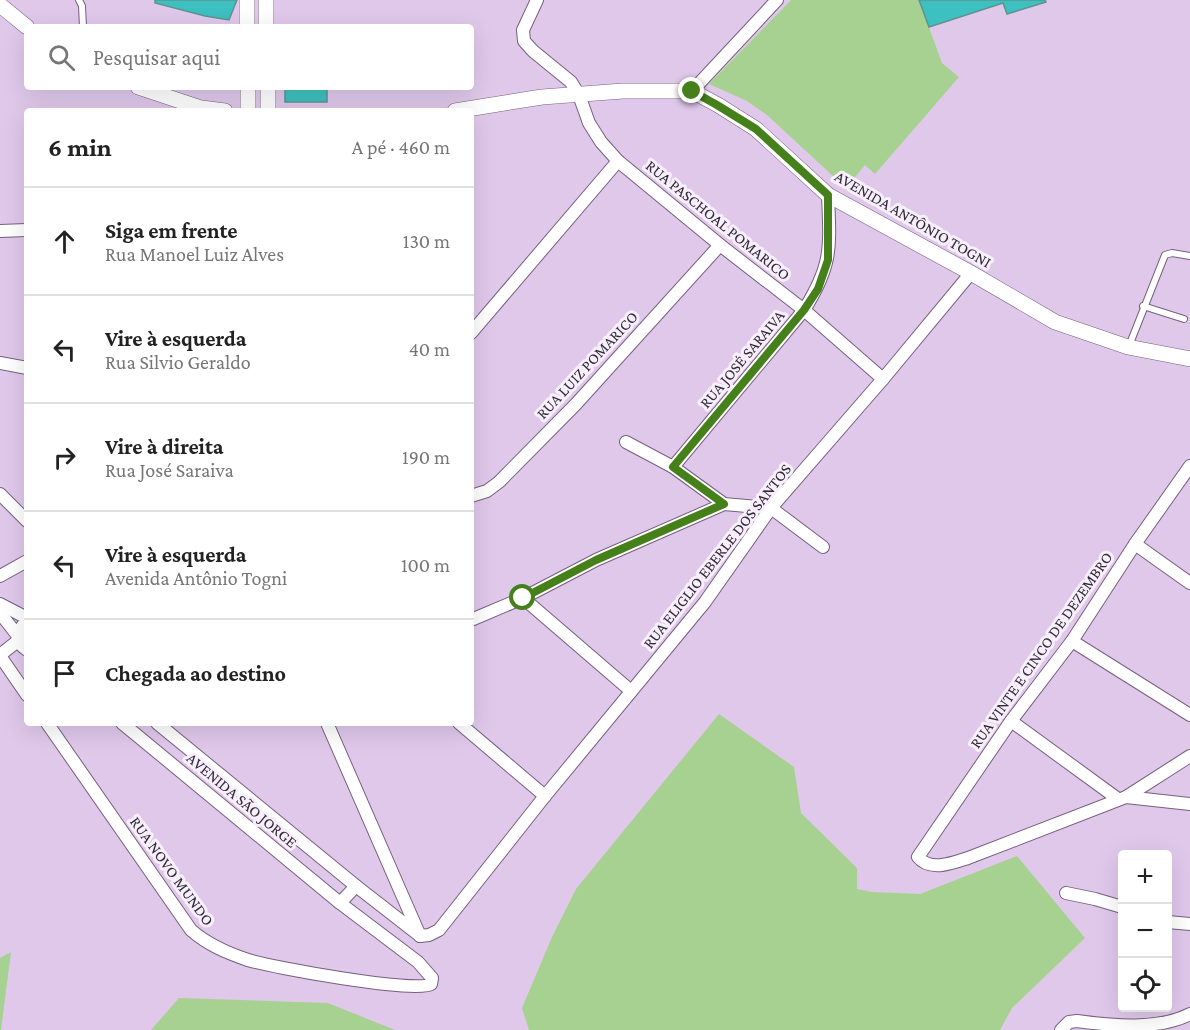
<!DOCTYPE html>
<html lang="pt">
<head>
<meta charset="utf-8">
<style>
  :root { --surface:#fff; --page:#f6f6f6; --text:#222; --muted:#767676; --line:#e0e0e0 }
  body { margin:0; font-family:"Crimson Pro",serif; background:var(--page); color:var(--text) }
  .controls { position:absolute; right:18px; bottom:18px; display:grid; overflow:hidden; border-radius:6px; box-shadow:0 6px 24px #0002 }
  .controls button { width:54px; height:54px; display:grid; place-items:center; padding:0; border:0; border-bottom:2px solid var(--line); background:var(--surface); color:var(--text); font:30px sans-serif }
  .stop { position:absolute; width:18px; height:18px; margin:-14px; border:4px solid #46801b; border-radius:50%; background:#fff }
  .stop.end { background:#46801b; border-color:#fff; box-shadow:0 2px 6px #0008 }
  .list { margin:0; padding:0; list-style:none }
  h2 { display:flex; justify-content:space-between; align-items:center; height:78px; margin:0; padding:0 24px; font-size:26px }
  h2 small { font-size:20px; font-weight:400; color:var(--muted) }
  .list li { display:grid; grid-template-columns:39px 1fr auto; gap:18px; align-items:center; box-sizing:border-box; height:108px; padding:0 24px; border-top:2px solid var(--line) }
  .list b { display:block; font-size:22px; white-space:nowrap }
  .list p { margin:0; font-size:20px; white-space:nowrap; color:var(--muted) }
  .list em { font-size:20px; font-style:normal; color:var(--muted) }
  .icon { flex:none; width:33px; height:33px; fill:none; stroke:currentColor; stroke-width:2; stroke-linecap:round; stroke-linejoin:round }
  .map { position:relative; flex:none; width:1190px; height:1030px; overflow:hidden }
  .search { position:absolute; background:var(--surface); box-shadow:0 6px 24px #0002; left:24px; top:24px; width:450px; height:66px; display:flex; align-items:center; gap:15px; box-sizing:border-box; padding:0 21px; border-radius:6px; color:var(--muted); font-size:22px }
  .panel { position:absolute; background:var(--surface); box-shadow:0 6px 24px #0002; left:24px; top:108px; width:450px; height:618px; border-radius:6px }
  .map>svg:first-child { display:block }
  .green { fill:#a6d190 }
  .building { fill:#3dc0c0; stroke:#609292; stroke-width:1.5 }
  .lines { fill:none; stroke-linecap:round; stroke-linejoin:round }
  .service-casing { stroke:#76607f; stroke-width:8 }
  .minor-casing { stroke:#76607f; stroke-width:14 }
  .tertiary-casing { stroke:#76607f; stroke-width:16 }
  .service { stroke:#fff; stroke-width:6 }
  .minor { stroke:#fff; stroke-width:12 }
  .tertiary { stroke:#fff; stroke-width:15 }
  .route { stroke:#46801b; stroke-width:8 }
  .labels { text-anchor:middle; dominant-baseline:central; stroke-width:6; stroke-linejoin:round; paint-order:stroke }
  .street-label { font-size:16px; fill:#342b38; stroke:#f8effd }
</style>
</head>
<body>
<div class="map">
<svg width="1190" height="1030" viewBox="0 0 1190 1030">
  <rect width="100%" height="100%" fill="#e0c8eb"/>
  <g class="green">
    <path d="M791 0H919L942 63 959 77 875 174 865 165 846 188 767 115 747 101 709 84Z"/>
    <path d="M719 714 794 767 801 813 857 868V889L872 892 920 894 1017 856 1085 938 1012 1008 1000 1030H529L522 1008 552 937 576 889Z"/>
    <path d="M11 952 1 1030H0V958Z"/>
    <path d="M179 998 328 1003 395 1030H151Z"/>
  </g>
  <g class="building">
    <path d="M155 0H237L229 20 205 16 155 3Z"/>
    <path d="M919 0H1045L1046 2 1007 14 1003 3 929 27Z"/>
    <rect x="285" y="87" width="42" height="15"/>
  </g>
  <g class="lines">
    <g class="service-casing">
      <g id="service">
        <path d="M79 0 82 6 83 27"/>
        <path d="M1143 306 1184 319"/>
        <path d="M1129 346 1165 255 1172 253 1190 256"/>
      </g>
    </g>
    <g class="minor-casing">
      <g id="minor">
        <path d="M537 0 523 30 524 41 533 51 571 82 579 95 589 123 601 142 618 161 720 245 804 310 883 379"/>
        <path d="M692 91 777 0"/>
        <path d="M0 231 27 230"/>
        <path d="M471 333 618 161"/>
        <path d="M0 363 27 368"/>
        <path d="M626 442 673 467 724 504 771 508 823 547"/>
        <path d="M1190 466 1135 544 1072 641 1011 721 918 857C930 872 953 863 968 858L1126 797 1190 756"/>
        <path d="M673 467 804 310C833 264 830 247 828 195"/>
        <path d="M0 494 27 521"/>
        <path d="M471 496 487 491 499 482 576 404 720 245"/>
        <path d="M1135 544 1190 583"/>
        <path d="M0 576 27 561"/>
        <path d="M523 598 631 691"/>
        <path d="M0 604 27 618"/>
        <path d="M0 613 18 636"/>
        <path d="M471 620 523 598 596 560 724 504"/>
        <path d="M27 622C16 629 15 643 27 650"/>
        <path d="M1072 641 1190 715"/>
        <path d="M0 655 19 640"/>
        <path d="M0 656 27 695"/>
        <path d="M1011 721 1118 799"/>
        <path d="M47 723 191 930C208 945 227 953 248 960 270 967 418 994 431 984L432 978 418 962 340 903 122 723"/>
        <path d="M157 723 356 886 340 903"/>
        <path d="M327 723 420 936"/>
        <path d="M459 723 545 796"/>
        <path d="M1126 797 1190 804"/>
        <path d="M356 886 419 935"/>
        <path d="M1066 893 1095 899 1122 907"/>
        <path d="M1168 922 1190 924"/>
        <path d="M420 936 429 935 439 930 545 796 705 602 771 508 883 379 971 273"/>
        <path d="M1061 1030 1069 1022 1077 1021C1113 1026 1159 1030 1190 1014"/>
      </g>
    </g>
    <g class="tertiary-casing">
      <g id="tertiary">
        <path d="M247 0V27"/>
        <path d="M266 0V27"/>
        <path d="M0 5 27 27"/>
        <path d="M138 87 201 108 225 111"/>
        <path d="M248 87V111"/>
        <path d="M268 87V111"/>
        <path d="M455 111 542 97 623 91H692L718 105 756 129 828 195 971 273 1055 322 1128 347 1190 359"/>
      </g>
    </g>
    <use href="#service" class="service"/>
    <use href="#minor" class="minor"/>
    <use href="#tertiary" class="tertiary"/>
  </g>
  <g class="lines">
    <path class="route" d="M523 598 596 560 724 504 673 467 804 310 818 289 828 260V195L756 129 717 105 692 91"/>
  </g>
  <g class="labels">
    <g class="street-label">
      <text transform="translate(913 219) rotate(30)">AVENIDA ANTÔNIO TOGNI</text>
      <text transform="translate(718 220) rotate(39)">RUA PASCHOAL POMARICO</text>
      <text transform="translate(742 359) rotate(-50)">RUA JOSÉ SARAIVA</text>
      <text transform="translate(587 365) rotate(-47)">RUA LUIZ POMARICO</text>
      <text transform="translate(717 556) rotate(-52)">RUA ELIGLIO EBERLE DOS SANTOS</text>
      <text transform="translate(1041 650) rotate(-55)">RUA VINTE E CINCO DE DEZEMBRO</text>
      <text transform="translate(242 800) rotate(40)">AVENIDA SÃO JORGE</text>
      <text transform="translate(172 871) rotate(54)">RUA NOVO MUNDO</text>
    </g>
  </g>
</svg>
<div class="controls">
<button>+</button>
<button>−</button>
<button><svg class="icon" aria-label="locate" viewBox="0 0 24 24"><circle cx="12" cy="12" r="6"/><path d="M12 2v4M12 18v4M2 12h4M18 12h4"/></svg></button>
</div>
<div class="stop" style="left:523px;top:598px"></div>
<div class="stop end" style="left:692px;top:91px"></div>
<div class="search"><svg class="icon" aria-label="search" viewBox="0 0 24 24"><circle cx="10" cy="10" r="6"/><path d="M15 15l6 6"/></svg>Pesquisar aqui</div>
<section class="panel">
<h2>6 min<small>A pé · 460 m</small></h2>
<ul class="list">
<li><svg class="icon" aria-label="ahead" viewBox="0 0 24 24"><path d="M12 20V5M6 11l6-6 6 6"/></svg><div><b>Siga em frente</b><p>Rua Manoel Luiz Alves</p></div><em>130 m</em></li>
<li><svg class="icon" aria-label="left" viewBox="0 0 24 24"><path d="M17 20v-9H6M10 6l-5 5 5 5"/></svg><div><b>Vire à esquerda</b><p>Rua Silvio Geraldo</p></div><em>40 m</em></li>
<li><svg class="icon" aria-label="right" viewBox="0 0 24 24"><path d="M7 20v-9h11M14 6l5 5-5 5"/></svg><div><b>Vire à direita</b><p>Rua José Saraiva</p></div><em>190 m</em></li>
<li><svg class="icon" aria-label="left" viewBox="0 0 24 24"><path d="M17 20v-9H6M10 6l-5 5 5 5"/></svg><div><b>Vire à esquerda</b><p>Avenida Antônio Togni</p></div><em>100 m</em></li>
<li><svg class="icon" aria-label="arrive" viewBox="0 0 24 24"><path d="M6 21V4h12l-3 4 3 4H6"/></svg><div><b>Chegada ao destino</b></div></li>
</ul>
</section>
</div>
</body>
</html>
